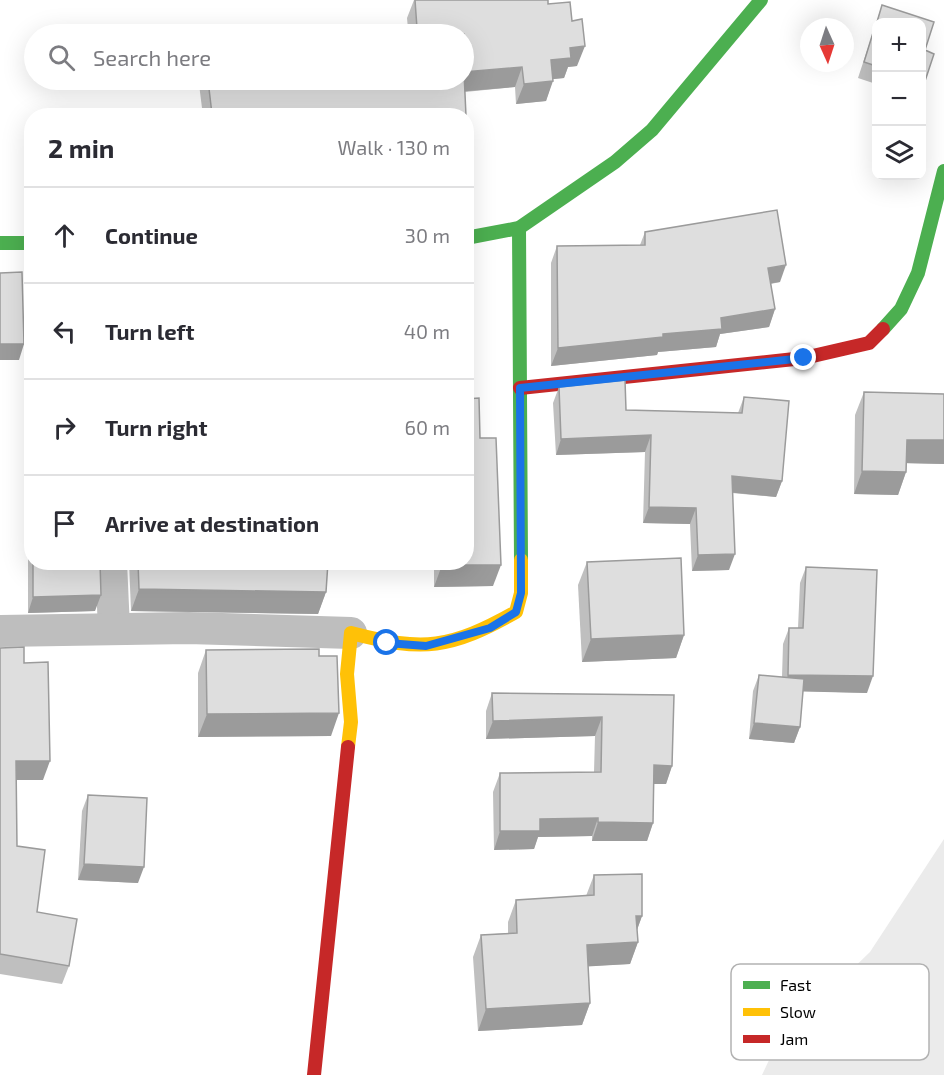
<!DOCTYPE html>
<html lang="en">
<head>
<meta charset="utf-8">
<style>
  :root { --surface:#fff; --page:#f7f7f7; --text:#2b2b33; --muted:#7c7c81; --line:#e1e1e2 }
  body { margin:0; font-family:"Exo 2",sans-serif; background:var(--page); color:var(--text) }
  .controls { position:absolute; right:18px; top:18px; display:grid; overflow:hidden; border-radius:12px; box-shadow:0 6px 24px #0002 }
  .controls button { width:54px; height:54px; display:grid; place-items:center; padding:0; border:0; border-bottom:2px solid var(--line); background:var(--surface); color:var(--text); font:30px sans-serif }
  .compass { position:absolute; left:800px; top:18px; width:54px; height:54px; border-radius:50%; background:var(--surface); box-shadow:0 6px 24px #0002; rotate:177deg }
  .stop { position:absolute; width:18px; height:18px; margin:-14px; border:4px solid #1a73e8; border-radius:50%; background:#fff }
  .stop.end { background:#1a73e8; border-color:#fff; box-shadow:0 2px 6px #0008 }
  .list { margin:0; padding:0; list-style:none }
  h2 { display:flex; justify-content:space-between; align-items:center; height:78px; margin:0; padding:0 24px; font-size:26px }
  h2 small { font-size:20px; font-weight:400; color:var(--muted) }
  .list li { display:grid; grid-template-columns:39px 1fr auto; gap:18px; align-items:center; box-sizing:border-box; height:96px; padding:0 24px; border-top:2px solid var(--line) }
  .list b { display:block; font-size:22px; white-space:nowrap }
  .list em { font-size:20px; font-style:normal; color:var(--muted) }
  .icon { flex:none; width:33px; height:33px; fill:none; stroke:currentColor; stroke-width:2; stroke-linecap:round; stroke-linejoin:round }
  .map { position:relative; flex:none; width:944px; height:1075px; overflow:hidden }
  .search { position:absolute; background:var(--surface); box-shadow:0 6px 24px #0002; left:24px; top:24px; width:450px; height:66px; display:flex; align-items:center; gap:15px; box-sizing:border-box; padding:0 21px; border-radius:33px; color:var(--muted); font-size:22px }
  .panel { position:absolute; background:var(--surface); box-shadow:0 6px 24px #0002; left:24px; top:108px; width:450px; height:462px; border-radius:24px }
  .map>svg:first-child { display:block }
  .green { fill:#ebebeb }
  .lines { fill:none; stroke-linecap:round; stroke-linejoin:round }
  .street { stroke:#bebebe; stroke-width:32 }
  .fast { stroke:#4caf50; stroke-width:14 }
  .slow { stroke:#ffc107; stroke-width:14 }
  .jam { stroke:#c62828; stroke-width:14 }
  .wall { fill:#bfbfbf }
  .shaded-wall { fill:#9b9b9b }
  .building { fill:#dedede; stroke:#9b9b9b; stroke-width:1.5 }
  .route { stroke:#1a73e8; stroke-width:8 }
  .key { fill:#fff; stroke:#b2b2b2; stroke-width:1.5 }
  .key-label { font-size:16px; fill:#000 }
</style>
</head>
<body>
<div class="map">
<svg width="944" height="1075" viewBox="0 0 944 1075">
  <rect width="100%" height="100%" fill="#fff"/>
  <path class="green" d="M944 839V1075H762L778 1041 870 952Z"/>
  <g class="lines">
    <g class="street">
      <path d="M111 562 114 629"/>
      <path d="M0 631 188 628 351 633"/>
    </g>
    <g class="fast">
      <path d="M519 228 521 560"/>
      <path d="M466 238 519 228 615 162 652 130 761 0"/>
      <path d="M0 243H32"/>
      <path d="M883 329 901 309 918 273 944 171"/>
    </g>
    <path class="slow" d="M348 747 351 722 347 674 351 633C424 652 450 649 516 612L521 593V560"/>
    <g class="jam">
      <path d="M520 388 804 358 869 343 883 329"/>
      <path d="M314 1075 348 747"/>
    </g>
  </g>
  <g class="wall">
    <path d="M414 0H548V4L572 21 577 66 568 67 564 78 553 79 546 101 516 104 515 87 465 92 466 116H203L199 84 201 80H464V34H363L364 33 408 29 407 18Z"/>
    <path d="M882 5 934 22 925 50 934 54 921 92V22H876V84L858 78Z"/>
    <path d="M645 232 780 282 771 284 775 309 769 327 720 334 716 347 658 352 657 355 551 366V263L557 246 640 245Z"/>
    <path d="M559 387 626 410 738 413 744 397 782 481 776 497 732 493 729 570 692 571 690 524 643 523 645 452 556 455 553 403Z"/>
    <path d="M864 392 944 394V464L907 463 906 472 898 495 854 494 855 415Z"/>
    <path d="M480 438 493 586 434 587V562H466Z"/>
    <path d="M32 446V562H100L95 611 28 613V457Z"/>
    <path d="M129 562H328L326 592 318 614 131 611Z"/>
    <path d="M587 562 684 635 676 658 582 662 578 585Z"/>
    <path d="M806 567 867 693 803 691 800 727 794 743 749 739 753 691 759 675 782 677 783 644 789 628H798L800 583Z"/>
    <path d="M0 648 24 663 43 780H16L17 846 37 912 69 966 62 984 0 974Z"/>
    <path d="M206 650 319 656 331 736 198 737V673Z"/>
    <path d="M492 693 674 695 672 766 666 784H653V823L647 841H592V836L538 837 534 849 494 850 493 792 500 773 594 772 595 736 486 739V711Z"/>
    <path d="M88 795 138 883 78 880 82 811Z"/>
    <path d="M594 875 642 916 637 930 638 942 630 964 588 966 590 1003 582 1025 478 1031 473 957 481 935 508 933V922L516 900 586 896Z"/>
  </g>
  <g class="shaded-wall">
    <path d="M585 46 577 66 568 67 564 78 544 80 551 60 570 48Z"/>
    <path d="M522 67 515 87 457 92 464 72Z"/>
    <path d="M553 81 546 101 516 104 524 84Z"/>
    <path d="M252 110 250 116H211L212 114Z"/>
    <path d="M786 265 780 282 761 285 768 268Z"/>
    <path d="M775 309 769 327 720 334 716 347 658 352 657 355 551 366 558 348 663 334 721 318Z"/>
    <path d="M0 344H24L19 360H0Z"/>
    <path d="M651 435 645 452 556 455 561 439Z"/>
    <path d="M907 440H944V464L899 463Z"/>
    <path d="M862 471 906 472 898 495 854 494Z"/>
    <path d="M732 476 782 481 776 497 726 492Z"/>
    <path d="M649 507 696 508 690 524 643 523Z"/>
    <path d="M735 554 729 570 692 571 698 555Z"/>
    <path d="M442 565H501L493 586 434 587Z"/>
    <path d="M139 589 326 592 318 614 131 611Z"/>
    <path d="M101 595 95 611 28 613 33 597Z"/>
    <path d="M684 635 676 658 582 662 591 639Z"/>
    <path d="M788 675 873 676 867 693 782 691Z"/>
    <path d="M339 713 331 736 198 737 207 714Z"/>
    <path d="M602 717 595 736 486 739 493 721Z"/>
    <path d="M754 723 800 727 794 743 749 739Z"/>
    <path d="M16 761H50L43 780H9Z"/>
    <path d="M654 765 672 766 666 784H647Z"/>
    <path d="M598 818 592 836 538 837 534 849 494 850 500 831 540 819Z"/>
    <path d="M598 822 653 823 647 841H592Z"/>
    <path d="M84 864 144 867 138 883 78 880Z"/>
    <path d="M636 916H642L634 938Z"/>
    <path d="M638 942 630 964 579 967 587 945Z"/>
    <path d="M590 1003 582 1025 478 1031 486 1009Z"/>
  </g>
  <g class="building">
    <path d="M415 0H548V4L570 2 572 21 582 19 585 46 570 48 571 58 551 60 553 81 524 84 522 67 464 72 466 116H253L252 110 212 114 208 80H464V34H364V33L417 28Z"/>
    <path d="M882 5 934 22 925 50 934 54 925 81 921 80V22H877Z"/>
    <path d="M876 23V66L864 62Z"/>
    <path d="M777 210 786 265 768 268 775 309 721 318 722 329 663 334V337L558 348 557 246 645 245V232Z"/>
    <path d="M22 272 24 344H0V273Z"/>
    <path d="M625 380 626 410 742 413 744 397 789 401 782 481 732 476 735 554 698 555 696 508 649 507 651 435 561 439 559 387Z"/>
    <path d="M864 392 944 394V440H907L906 472 862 471Z"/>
    <path d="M479 398 480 438H496L501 565H442V562H466V399Z"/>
    <path d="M681 558 684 635 591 639 587 562Z"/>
    <path d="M33 562H100L101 595 33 597Z"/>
    <path d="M138 562H328L326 592 139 589Z"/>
    <path d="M806 567 877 570 873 676 788 675 789 628H803Z"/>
    <path d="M24 647V663L48 662 50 761H16L17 846 45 850 37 912 77 919 69 966 0 954V648Z"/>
    <path d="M319 649V656H337L339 713 207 714 206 650Z"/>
    <path d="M759 675 804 679 800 727 754 723Z"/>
    <path d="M492 693 674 695 672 766 654 765 653 823 598 822V818L540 819V831H500V773L601 772 602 717 493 721Z"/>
    <path d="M88 795 147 798 144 867 84 864Z"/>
    <path d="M642 874V916H636L638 942 587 945 590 1003 486 1009 481 935 517 933 516 900 594 895V875Z"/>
  </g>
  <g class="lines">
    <path class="route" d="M387 643 426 646 490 628 516 612 521 593 520 388 804 358"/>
  </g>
  <rect x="731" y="964" width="198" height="96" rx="9" class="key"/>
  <rect x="743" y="981" width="27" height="8" fill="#4caf50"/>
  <rect x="743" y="1008" width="27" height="8" fill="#ffc107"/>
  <rect x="743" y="1035" width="27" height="8" fill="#c62828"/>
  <g class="key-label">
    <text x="780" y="991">Fast</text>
    <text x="780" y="1018">Slow</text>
    <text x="780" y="1045">Jam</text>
  </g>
</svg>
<div class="controls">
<button>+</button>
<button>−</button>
<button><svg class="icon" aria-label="layers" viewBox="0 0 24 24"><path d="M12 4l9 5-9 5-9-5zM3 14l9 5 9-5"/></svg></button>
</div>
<svg class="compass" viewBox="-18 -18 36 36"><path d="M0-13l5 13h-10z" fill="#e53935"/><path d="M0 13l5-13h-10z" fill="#7c7c81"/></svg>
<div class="stop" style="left:387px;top:643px"></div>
<div class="stop end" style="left:804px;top:358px"></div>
<div class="search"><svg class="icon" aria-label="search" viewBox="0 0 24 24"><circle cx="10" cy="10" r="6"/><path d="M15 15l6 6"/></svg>Search here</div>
<section class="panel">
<h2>2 min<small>Walk · 130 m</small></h2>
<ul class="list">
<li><svg class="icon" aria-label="ahead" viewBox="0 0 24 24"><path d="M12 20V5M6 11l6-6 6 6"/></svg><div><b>Continue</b></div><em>30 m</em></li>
<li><svg class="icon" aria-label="left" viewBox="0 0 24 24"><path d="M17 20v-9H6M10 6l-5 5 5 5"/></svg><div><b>Turn left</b></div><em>40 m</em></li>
<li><svg class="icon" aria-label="right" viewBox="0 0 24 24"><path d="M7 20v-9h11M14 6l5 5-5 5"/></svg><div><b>Turn right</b></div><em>60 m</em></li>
<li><svg class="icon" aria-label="arrive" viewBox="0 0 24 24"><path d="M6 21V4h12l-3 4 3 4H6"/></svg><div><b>Arrive at destination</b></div></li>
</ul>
</section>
</div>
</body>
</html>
